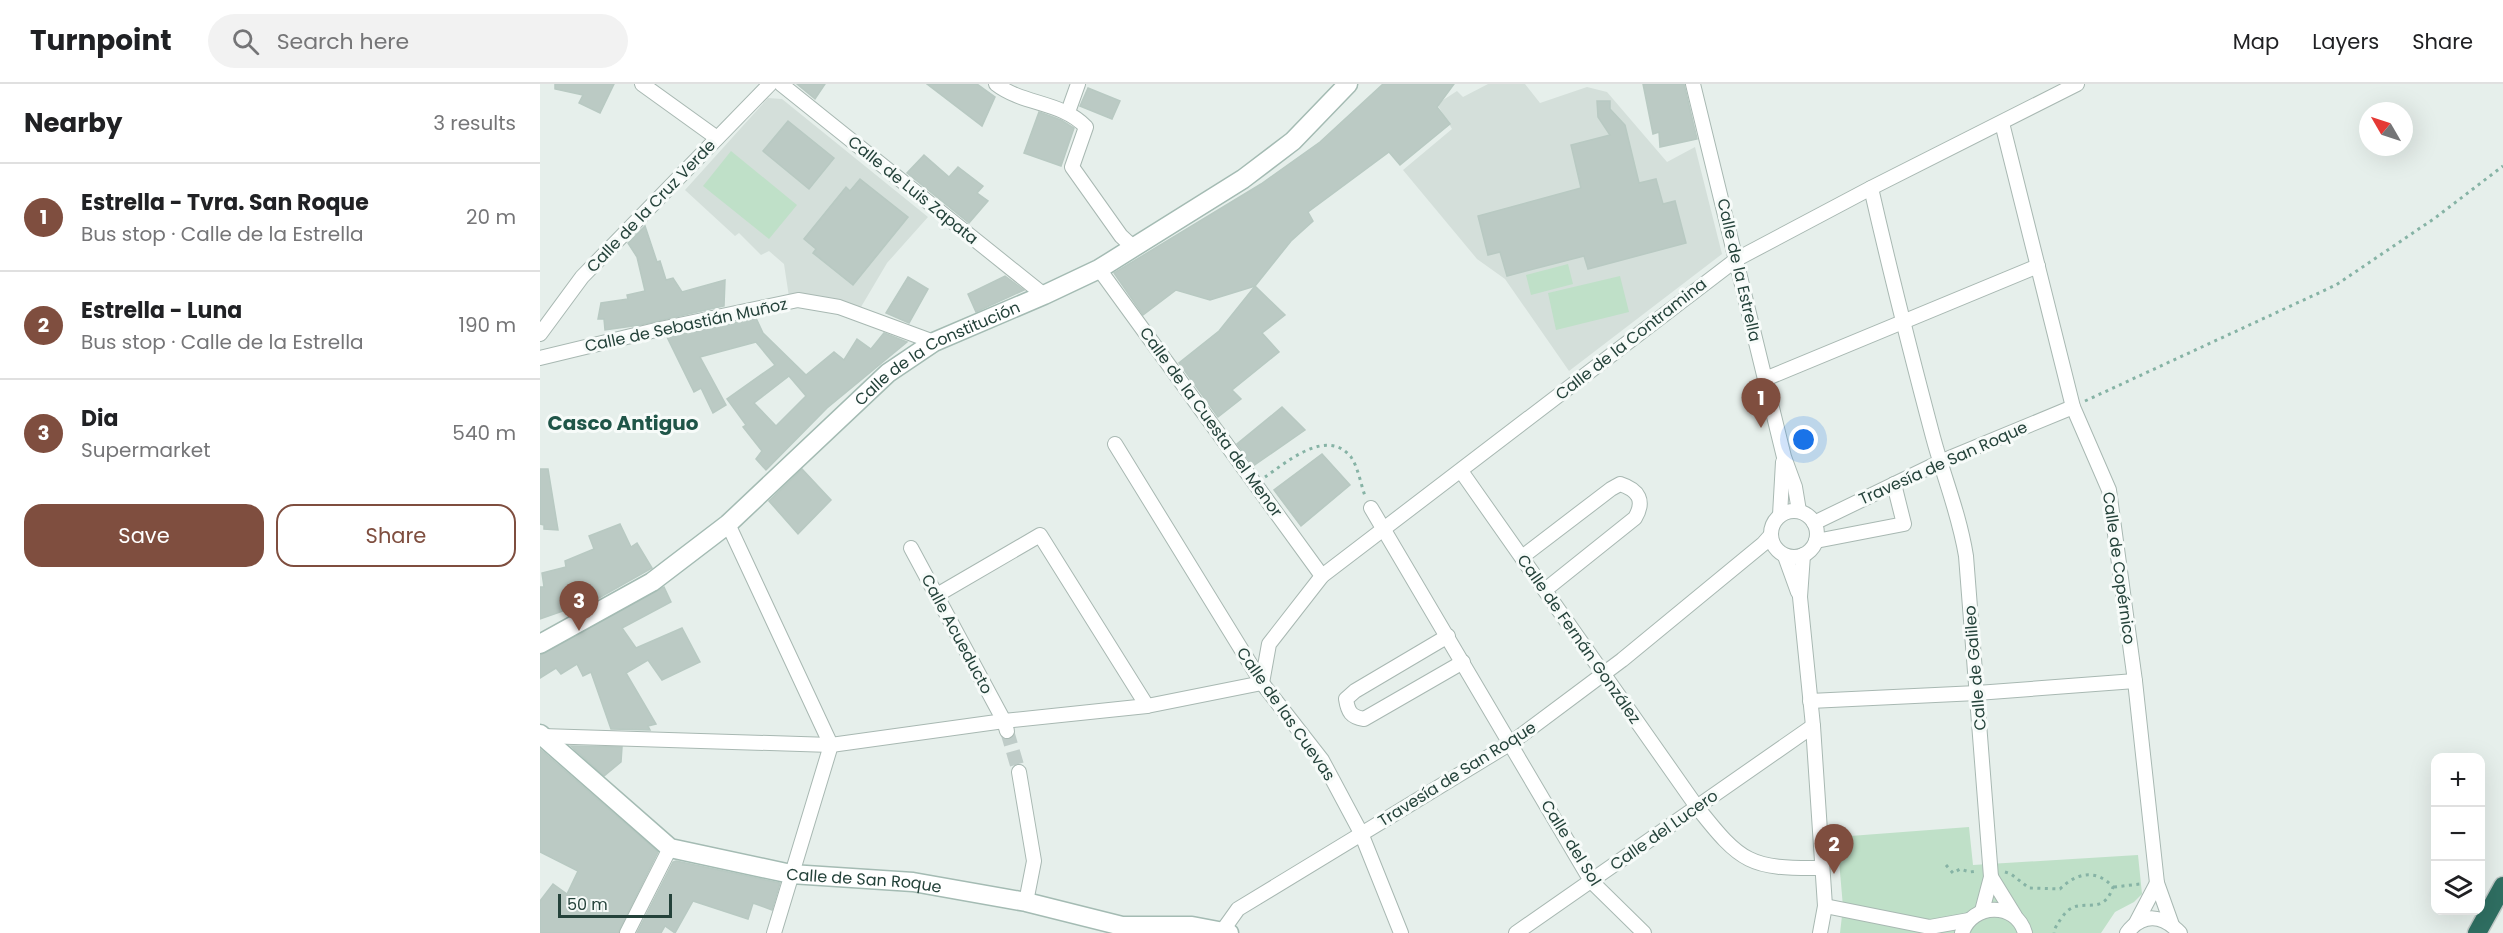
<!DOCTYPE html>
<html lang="en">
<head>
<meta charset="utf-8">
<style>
  :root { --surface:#fff; --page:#f2f2f2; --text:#202124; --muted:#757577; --line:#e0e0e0; --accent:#7f4e3f }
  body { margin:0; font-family:Poppins,sans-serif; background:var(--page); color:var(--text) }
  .controls { position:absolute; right:18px; bottom:18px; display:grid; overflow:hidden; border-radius:12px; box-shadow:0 6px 24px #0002 }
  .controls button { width:54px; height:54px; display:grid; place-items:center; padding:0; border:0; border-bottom:2px solid var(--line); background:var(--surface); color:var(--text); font:30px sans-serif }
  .compass { position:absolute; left:1819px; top:18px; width:54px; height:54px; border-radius:50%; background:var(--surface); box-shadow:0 6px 24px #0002; rotate:309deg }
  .scale { position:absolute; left:18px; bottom:15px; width:114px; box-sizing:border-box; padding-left:6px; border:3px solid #24423a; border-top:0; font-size:16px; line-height:21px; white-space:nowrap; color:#24423a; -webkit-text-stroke:4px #f7fbf9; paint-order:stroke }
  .you { position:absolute; left:1264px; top:356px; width:21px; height:21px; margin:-15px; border:4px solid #fff; border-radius:50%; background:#1a73e8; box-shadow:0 0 0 9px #1a73e833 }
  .badge { display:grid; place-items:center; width:39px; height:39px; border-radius:50%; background:var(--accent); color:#fff; font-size:20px; font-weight:700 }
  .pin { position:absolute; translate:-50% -50px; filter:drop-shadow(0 2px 3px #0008) }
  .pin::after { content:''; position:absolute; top:32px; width:21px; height:18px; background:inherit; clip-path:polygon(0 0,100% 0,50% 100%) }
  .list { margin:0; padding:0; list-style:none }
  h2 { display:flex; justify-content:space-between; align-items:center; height:78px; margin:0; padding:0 24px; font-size:26px }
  h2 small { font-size:20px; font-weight:400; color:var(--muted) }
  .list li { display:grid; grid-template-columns:39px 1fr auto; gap:18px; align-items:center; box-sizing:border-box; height:108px; padding:0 24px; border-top:2px solid var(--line) }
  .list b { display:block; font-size:22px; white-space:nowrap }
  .list p { margin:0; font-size:20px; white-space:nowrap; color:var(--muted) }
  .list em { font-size:20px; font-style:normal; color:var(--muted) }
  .actions { display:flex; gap:12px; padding:18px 24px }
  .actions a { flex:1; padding:14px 0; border:2px solid var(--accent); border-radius:18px; text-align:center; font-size:21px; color:var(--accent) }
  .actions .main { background:var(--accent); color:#fff }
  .icon { flex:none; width:33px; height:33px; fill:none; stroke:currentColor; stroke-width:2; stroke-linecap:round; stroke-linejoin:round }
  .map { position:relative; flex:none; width:1963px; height:849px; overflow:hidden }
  header { display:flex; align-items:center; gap:36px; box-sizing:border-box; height:84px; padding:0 30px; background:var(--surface); border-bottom:2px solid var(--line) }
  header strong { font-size:28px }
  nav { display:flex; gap:33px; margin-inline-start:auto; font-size:21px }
  .search { width:420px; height:54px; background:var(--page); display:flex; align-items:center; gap:15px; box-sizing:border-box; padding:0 21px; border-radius:33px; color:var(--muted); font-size:22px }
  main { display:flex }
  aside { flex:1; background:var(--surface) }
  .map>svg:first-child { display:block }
  .built { fill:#d4dfda }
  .green { fill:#bfe0c8 }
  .building { fill:#bbcac4; stroke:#b8c9c2; stroke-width:1.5; fill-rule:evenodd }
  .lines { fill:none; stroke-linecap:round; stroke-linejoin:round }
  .street-tunnel { stroke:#bfccc8; stroke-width:14; stroke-dasharray:14 7; stroke-linecap:butt }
  .street-casing { stroke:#a8b8b2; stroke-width:16 }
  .secondary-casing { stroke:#a4bbb3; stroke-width:21 }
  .highway-casing { stroke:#c2cac8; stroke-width:21 }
  .path { stroke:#86b3a5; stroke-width:3; stroke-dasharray:3 4.5; stroke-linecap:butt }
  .street { stroke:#fff; stroke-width:14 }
  .secondary { stroke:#fff; stroke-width:18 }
  .highway { stroke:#2f6f62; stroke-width:18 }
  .labels { text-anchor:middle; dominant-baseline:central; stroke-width:6; stroke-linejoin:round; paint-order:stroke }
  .street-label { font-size:16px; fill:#24423a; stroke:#f7fbf9 }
  .quarter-label { font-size:20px; font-weight:bold; fill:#1f5548; stroke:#f7fbf9 }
</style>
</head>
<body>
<header>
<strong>Turnpoint</strong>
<div class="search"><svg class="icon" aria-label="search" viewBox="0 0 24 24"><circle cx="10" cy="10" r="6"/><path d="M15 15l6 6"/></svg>Search here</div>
<nav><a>Map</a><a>Layers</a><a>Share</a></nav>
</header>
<main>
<aside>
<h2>Nearby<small>3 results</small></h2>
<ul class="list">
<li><span class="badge">1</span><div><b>Estrella - Tvra. San Roque</b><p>Bus stop · Calle de la Estrella</p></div><em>20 m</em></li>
<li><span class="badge">2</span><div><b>Estrella - Luna</b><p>Bus stop · Calle de la Estrella</p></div><em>190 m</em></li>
<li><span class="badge">3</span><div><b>Dia</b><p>Supermarket</p></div><em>540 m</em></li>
</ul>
<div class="actions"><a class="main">Save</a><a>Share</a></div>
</aside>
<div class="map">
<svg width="1963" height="849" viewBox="0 0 1963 849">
  <rect width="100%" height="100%" fill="#e6efeb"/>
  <g class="built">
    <path d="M948 0H985L1000 19 1047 3 1067 8 1127 78 1155 63 1182 170 1029 287 965 195 937 175 863 86 912 45 897 20 917 7 923 13Z"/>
    <path d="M228 14 242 15 388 133 347 179 321 223 294 216 249 213 244 180 229 167 221 171 199 149 195 152 145 106Z"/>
  </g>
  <g class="green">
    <path d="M191 67 257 121 229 155 163 102Z"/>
    <path d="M1028 180 1033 200 991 211 986 191Z"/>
    <path d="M1080 192 1089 228 1016 246 1008 209Z"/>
    <path d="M1429 743 1433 781 1598 771 1602 810 1594 818 1575 828 1561 849H1300L1303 823 1297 753Z"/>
  </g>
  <g class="building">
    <path d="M15 0H74L60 29 39 19 43 11 15 5Z"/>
    <path d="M257 0H285L275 15Z"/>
    <path d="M387 0H437L455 13 442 42Z"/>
    <path d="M843 0H914L897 23 910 40 860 81 849 68 768 128 773 137 751 157 715 202 670 216 636 206 603 231 574 189 721 100 780 58Z"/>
    <path d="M1103 0H1144L1157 55 1120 63 1119 48 1113 50Z"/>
    <path d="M548 4 580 17 572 35 540 22Z"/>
    <path d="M1057 17H1070V25L1085 41 1099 99 1116 95 1123 120 1135 117 1146 159 1048 185 1044 172 967 192 960 168 948 171 938 132 1041 104 1031 61 1070 51 1058 33Z"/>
    <path d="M499 28 521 36 534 44 521 82 484 69Z"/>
    <path d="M248 37 294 74 269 105 223 67Z"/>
    <path d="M384 71 409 93 418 83 443 102 437 109 448 117 429 139 367 89Z"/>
    <path d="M320 95 368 133 313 201 273 169 276 165 264 155 306 103 310 107Z"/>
    <path d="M105 142 117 178 120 177 126 196 133 194 142 208 185 196 184 222 100 241 65 246 64 235H58L61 219 88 215 87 211 105 207 97 173 88 159Z"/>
    <path d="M465 192 484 206 436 228 428 210Z"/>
    <path d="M368 193 388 205 369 239 346 229Z"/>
    <path d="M715 202 745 231 722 249 739 268 692 306 701 315 678 333 639 279 679 247Z"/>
    <path d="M216 234 223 249 266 291 294 268 304 276 317 255 331 265 344 249 367 258 287 324 226 386 216 375 222 367 203 343 206 341 187 315 235 281 216 258 160 273 186 321 173 329 161 304 154 308 127 253ZM249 292 266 312 236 342 214 319Z"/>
    <path d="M742 323 765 346 713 382 697 360Z"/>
    <path d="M782 370 810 401 761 442 734 406Z"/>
    <path d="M0 385H8L18 446 4 445V441L0 440Z"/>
    <path d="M262 385 291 416 258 450 229 417Z"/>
    <path d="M80 440 91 463 97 459 112 484 57 515 0 535V503H4L2 489 26 483 25 477 54 465 49 452Z"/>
    <path d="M124 503 131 518 82 544 96 564 142 544 160 578 122 596 108 576 86 589 116 640 108 642 110 646 71 645 51 588 43 592 37 580 21 590 16 584 0 594V571Z"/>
    <path d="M31 662 82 663 81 678 64 692Z"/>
    <path d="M0 665 118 768 78 849H0V817L13 800 27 810 38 787 0 768Z"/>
    <path d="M136 777 240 799 232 826 213 819 208 835 153 817 135 849 125 842 121 849H97L133 778Z"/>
  </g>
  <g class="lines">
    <path class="street-tunnel" d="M467 647 479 688"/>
    <g class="street-casing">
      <g id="street">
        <path d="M102 0 177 54"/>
        <path d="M241 0 504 211"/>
        <path d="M456 0C483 21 521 17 546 43L532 83 581 152 594 164"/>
        <path d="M1153 0 1244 373 1255 403 1259 427"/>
        <path d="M528 28 538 0"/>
        <path d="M1462 39 1533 323 1569 406 1595 597 1617 799 1632 841"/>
        <path d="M1331 104C1350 187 1371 270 1393 353 1404 394 1419 429 1426 472L1451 793 1442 827"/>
        <path d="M559 185 782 492"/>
        <path d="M0 250 42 193 230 0"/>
        <path d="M0 274 120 245 258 216 299 223 394 258"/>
        <path d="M1225 295 1498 182"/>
        <path d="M575 360 722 599 782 676 821 749 861 849"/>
        <path d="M921 387 1157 723C1201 779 1210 785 1282 784"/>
        <path d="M831 424 1051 797 1104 849"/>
        <circle cx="1254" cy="450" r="23"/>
        <path d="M1240 431 1243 378"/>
        <path d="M1274 439 1400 378 1533 323"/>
        <path d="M188 440 291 661 234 849"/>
        <path d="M1276 457 1364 440 1354 400"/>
        <path d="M371 464 464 637 467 647"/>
        <path d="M1263 471 1260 513 1273 642 1285 822 1280 849"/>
        <path d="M1245 472 1258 508"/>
        <path d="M982 473 1071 405 1080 400C1099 406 1105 417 1095 434L1005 506"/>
        <path d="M397 511 500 451 607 622"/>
        <path d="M908 552 815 607 806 615C808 628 811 633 824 635L923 578"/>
        <path d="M722 599 729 560 782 492 1197 175 1331 104 1537 0"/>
        <path d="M1270 617 1437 609 1595 597"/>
        <path d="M2 652 291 661 464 637 607 622 722 599"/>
        <path d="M479 688 494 777 486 818"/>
        <path d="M1451 793 1475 832"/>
        <path d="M1285 822 1390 843 1429 836"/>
        <path d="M1596 839 1617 799"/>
        <path d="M683 846 698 825 971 659 1082 576 1223 460 1231 451"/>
        <path d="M87 849 130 764"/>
        <path d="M976 849 1273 642"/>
        <path d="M1422 849C1432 819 1476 817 1485 849"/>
        <path d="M1587 849C1603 828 1623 831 1640 849"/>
      </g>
    </g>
    <g class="secondary-casing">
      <g id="secondary">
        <path id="s1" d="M0 560 112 498 188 440 348 289 394 258 504 211 559 185 703 95 753 57 808 0"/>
        <path id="s2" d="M0 650 130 764 251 790 373 798 486 818 582 842H652L689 849"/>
      </g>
    </g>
    <g class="highway-casing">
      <path id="highway" d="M1937 849 1963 802"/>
    </g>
    <g class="path">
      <path d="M1545 317 1796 201 1895 134 1963 82"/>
      <path d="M725 393C747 378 787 343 811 373 818 383 821 401 825 412"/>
      <path d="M1406 781 1413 789 1420 785 1430 788 1437 787"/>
      <path d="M1465 788 1471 790 1489 804 1520 805C1537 788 1557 785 1573 803 1562 836 1539 809 1523 832 1519 838 1515 842 1514 849"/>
      <path d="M1574 803 1600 800"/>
    </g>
    <use href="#street" class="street"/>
    <use href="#secondary" class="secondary"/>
    <use href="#highway" class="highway"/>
  </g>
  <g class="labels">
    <g class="street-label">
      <text transform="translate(373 106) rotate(39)">Calle de Luis Zapata</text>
      <text transform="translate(111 122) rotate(-46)">Calle de la Cruz Verde</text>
      <text transform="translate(1199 186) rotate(77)">Calle de la Estrella</text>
      <text transform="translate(146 241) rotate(-12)">Calle de Sebastián Muñoz</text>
      <text transform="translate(1091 255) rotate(-38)">Calle de la Contramina</text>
      <text stroke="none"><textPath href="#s1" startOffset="496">Calle de la Constitución</textPath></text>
      <text transform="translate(671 338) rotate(54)">Calle de la Cuesta del Menor</text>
      <text transform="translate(1403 379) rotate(-24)">Travesía de San Roque</text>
      <text transform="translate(1579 484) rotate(82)">Calle de Copérnico</text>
      <text transform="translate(417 550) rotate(62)">Calle Acueducto</text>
      <text transform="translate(1039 555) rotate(55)">Calle de Fernán González</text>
      <text transform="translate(1435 584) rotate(-95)">Calle de Galileo</text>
      <text transform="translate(746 630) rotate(55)">Calle de las Cuevas</text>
      <text transform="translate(917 690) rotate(-32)">Travesía de San Roque</text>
      <text transform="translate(1124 746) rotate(-35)">Calle del Lucero</text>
      <text transform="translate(1031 759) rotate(58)">Calle del Sol</text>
      <text stroke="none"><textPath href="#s2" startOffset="370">Calle de San Roque</textPath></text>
    </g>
    <g class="quarter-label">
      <text x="83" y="339">Casco Antiguo</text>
    </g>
  </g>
</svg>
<div class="controls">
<button>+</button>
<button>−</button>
<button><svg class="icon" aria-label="layers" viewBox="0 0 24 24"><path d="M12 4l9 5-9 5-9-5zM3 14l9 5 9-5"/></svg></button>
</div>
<svg class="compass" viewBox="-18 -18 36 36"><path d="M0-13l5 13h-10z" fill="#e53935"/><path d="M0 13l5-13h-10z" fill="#757577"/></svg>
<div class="scale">50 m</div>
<div class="you"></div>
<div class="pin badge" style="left:1221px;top:344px">1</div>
<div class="pin badge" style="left:1294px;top:790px">2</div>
<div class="pin badge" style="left:39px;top:547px">3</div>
</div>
</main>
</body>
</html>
